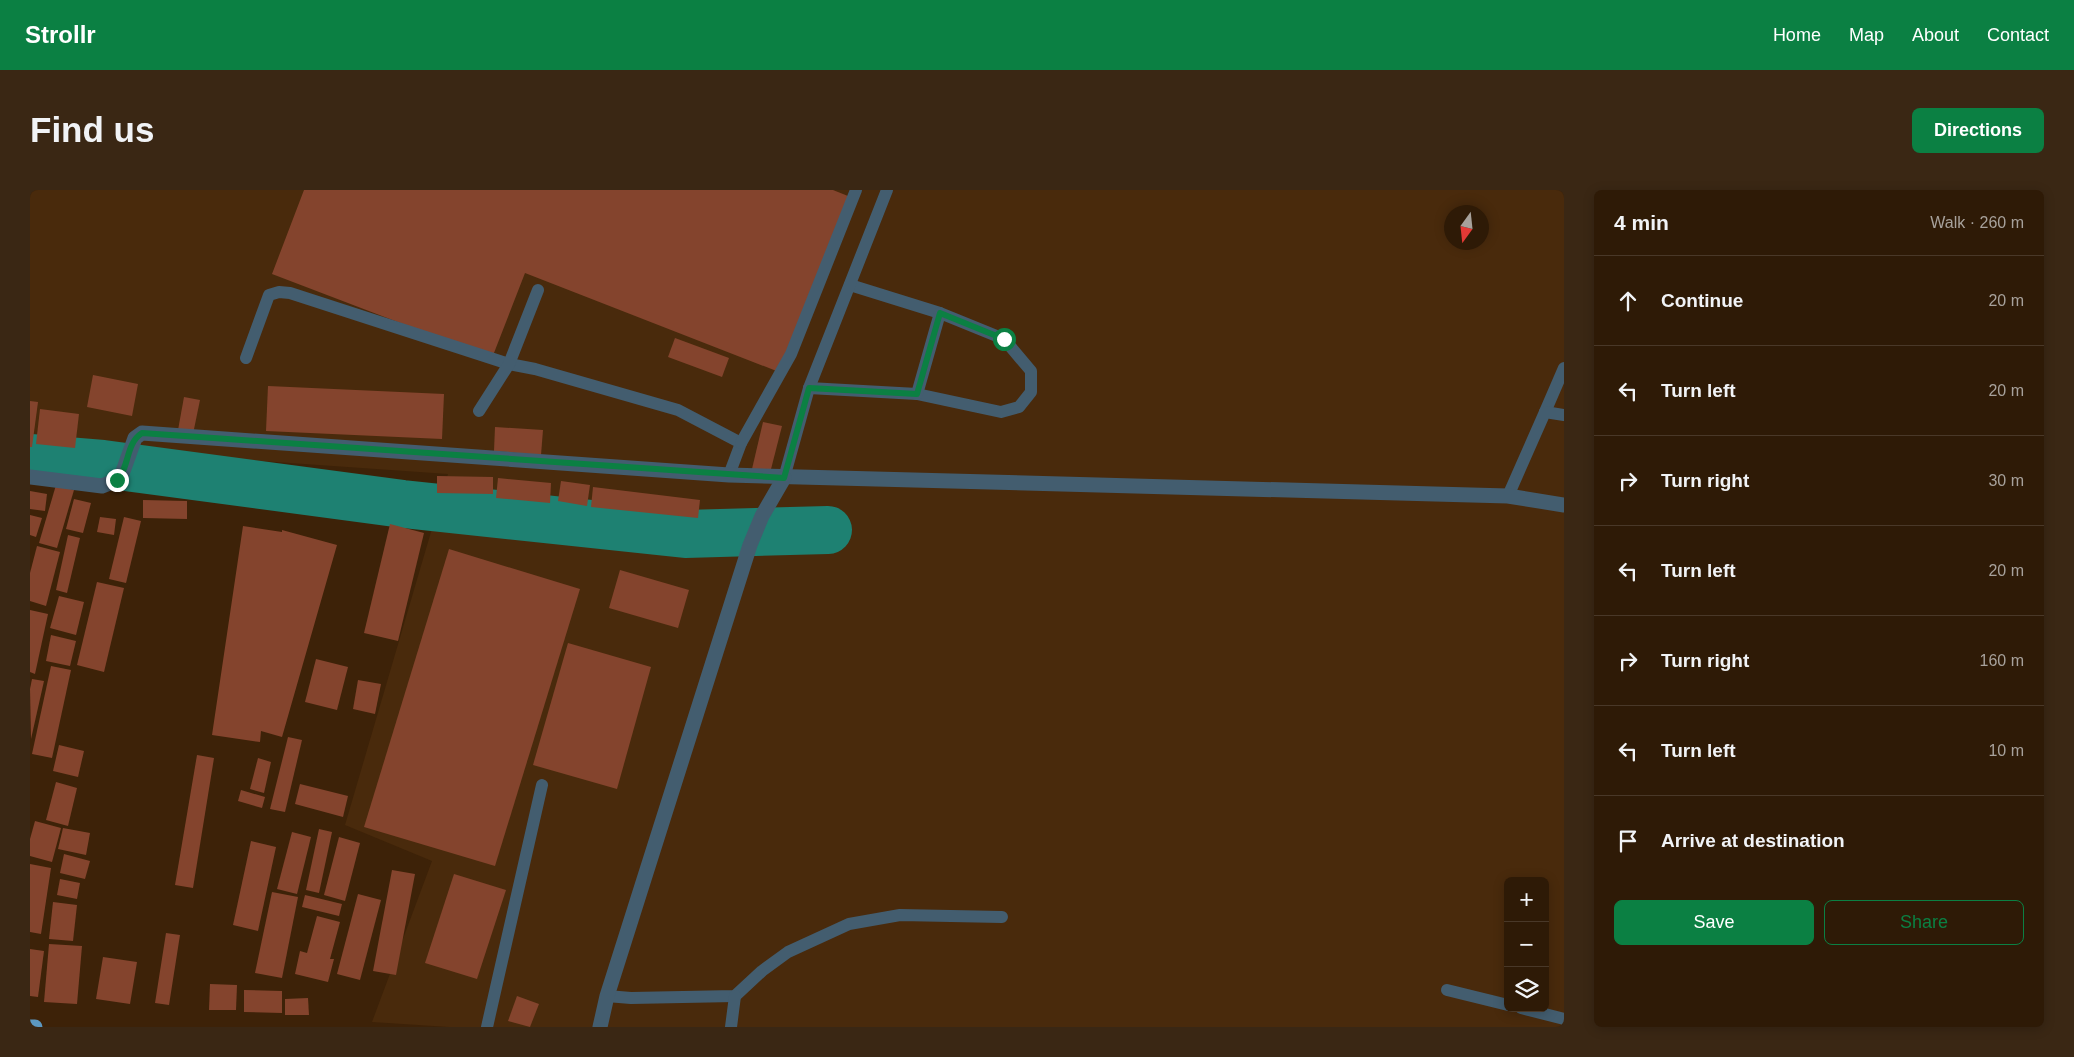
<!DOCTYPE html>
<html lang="en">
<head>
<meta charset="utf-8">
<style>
  :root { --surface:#2e1a06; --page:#3a2714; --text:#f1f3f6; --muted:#a7a19b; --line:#493828; --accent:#0b8043 }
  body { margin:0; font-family:Helvetica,sans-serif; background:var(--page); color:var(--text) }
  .controls { position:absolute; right:15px; bottom:15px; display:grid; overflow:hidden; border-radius:8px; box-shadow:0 2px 12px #0003 }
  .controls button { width:45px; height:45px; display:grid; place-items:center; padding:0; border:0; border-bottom:1px solid var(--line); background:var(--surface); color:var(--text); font:25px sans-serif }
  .compass { position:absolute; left:1414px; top:15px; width:45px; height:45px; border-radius:50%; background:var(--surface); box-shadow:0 2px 12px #0003; rotate:195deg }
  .stop { position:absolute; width:15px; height:15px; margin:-11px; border:4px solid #0b8043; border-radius:50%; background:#fff }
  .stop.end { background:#0b8043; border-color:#fff; box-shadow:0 1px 5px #0008 }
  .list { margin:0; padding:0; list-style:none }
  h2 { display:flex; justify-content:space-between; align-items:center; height:65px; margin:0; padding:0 20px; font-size:21px }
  h2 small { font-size:16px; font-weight:400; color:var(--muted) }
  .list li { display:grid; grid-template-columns:32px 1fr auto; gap:15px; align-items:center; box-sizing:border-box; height:90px; padding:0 20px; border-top:1px solid var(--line) }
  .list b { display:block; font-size:19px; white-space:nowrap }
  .list em { font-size:16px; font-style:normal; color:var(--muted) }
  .actions { display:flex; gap:10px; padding:15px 20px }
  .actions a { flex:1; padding:11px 0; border:1px solid var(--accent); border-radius:8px; text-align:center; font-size:18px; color:var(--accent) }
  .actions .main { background:var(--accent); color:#fff }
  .icon { flex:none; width:28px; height:28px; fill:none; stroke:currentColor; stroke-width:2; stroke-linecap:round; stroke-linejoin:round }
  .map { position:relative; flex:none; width:1534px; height:837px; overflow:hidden; border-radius:8px }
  header { display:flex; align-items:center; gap:30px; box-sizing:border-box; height:70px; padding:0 25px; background:var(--accent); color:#fff }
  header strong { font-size:24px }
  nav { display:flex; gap:28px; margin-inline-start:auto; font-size:18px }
  .intro { display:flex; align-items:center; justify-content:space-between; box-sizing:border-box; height:120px; padding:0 30px }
  h1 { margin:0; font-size:35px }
  .button { padding:12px 22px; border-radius:8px; background:var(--accent); color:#fff; font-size:18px; font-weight:700 }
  main { display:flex; gap:30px; padding:0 30px }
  aside { flex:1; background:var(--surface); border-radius:8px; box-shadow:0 2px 12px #0003 }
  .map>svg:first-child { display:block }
  .built { fill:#492a0c; fill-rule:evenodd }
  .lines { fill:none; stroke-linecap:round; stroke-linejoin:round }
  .river { stroke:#1e8172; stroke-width:48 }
  .building { fill:#84442d }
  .service { stroke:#435d6f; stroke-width:12 }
  .minor { stroke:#435d6f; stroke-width:15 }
  .trunk { stroke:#5c98c1; stroke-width:15 }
  .route { stroke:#0b8043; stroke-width:6 }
</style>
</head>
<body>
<header>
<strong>Strollr</strong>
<nav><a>Home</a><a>Map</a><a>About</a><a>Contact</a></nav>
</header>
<div class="intro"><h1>Find us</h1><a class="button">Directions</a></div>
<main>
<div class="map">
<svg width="1534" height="837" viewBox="0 0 1534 837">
  <rect width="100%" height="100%" fill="#3d2208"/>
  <path class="built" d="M0 0H1534V837H419L342 832 402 671 315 635 418 284 0 255ZM1422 22H1452V52H1422ZM1478 691H1515V818H1478Z"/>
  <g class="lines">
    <path class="river" d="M0 268 73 274 373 314 655 344 798 340"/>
  </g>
  <g class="building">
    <path d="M274 0H803L818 6 749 182 495 83 462 168 242 84Z"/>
    <path d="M645 148 699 168 692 187 638 167Z"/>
    <path d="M63 185 108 194 102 226 57 217Z"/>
    <path d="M238 196 414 204 412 249 236 241Z"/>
    <path d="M154 207 170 210 163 244 148 240Z"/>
    <path d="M0 211 8 212 2 257H0Z"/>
    <path d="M10 219 49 224 45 258 6 254Z"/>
    <path d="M733 232 752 236 740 283 722 279Z"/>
    <path d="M465 237 513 240 511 265 464 261Z"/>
    <path d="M407 286 463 287V304L407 303Z"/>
    <path d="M468 288 521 293 520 313 466 308Z"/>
    <path d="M531 291 560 295 557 316 528 311Z"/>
    <path d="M26 295 44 300 27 358 9 353Z"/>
    <path d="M563 297 670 310 668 328 561 317Z"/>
    <path d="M0 301 17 304 15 321 0 319Z"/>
    <path d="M44 309 61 313 53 343 36 339Z"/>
    <path d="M113 310 157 311V329L113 328Z"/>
    <path d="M0 325 12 328 6 347 0 345Z"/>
    <path d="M70 327 86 329 84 345 67 342Z"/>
    <path d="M94 327 111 331 96 393 79 389Z"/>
    <path d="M360 334 394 343 368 451 334 443Z"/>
    <path d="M213 336 252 342V340L307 355 252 547 231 541 230 552 182 545Z"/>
    <path d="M38 345 50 348 37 403 26 400Z"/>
    <path d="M7 356 30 362 16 416 0 411V383Z"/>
    <path d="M419 359 550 399 465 676 334 637Z"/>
    <path d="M590 380 659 400 648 438 579 418Z"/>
    <path d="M67 392 94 398 74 482 47 475Z"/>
    <path d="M29 406 54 412 46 445 20 438Z"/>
    <path d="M0 420 18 424 5 484 0 482Z"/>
    <path d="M21 445 46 451 40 476 16 471Z"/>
    <path d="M538 453 621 477 587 599 503 575Z"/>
    <path d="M286 469 318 477 307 520 275 512Z"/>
    <path d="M21 476 41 480 22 568 2 564Z"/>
    <path d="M2 489 14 491 1 549 0 499Z"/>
    <path d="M328 490 351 494 345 524 323 519Z"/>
    <path d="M258 547 272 550 255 622 240 619Z"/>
    <path d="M29 555 54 561 48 587 23 581Z"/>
    <path d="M167 565 184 568 163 698 145 695Z"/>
    <path d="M228 568 241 572 234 603 220 599Z"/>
    <path d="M26 592 47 598 38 636 16 630Z"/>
    <path d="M270 594 318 606 313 627 265 614Z"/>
    <path d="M211 600 235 607 232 618 208 611Z"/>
    <path d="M5 631 31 638 22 672 0 666V649Z"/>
    <path d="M33 638 60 643 56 665 28 659Z"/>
    <path d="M289 639 302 642 289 703 276 700Z"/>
    <path d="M262 642 281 647 267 704 247 699Z"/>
    <path d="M309 647 330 653 315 711 294 705Z"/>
    <path d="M221 651 246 657 228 741 203 735Z"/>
    <path d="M34 664 60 671 55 689 30 683Z"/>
    <path d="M0 674 21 678 11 744 0 742Z"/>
    <path d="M362 680 385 684 366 785 343 781Z"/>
    <path d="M424 684 476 700 447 789 395 773Z"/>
    <path d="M30 689 50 693 47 709 27 705Z"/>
    <path d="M242 702 268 707 252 788 225 783Z"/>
    <path d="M328 704 351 710 330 790 307 784Z"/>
    <path d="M275 705 312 714 309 726 272 717Z"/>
    <path d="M23 712 47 715 43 751 19 749Z"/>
    <path d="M287 726 310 732 300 769H304L298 792 265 784 270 761 277 763Z"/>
    <path d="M136 743 150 745 139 815 125 813Z"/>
    <path d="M19 754 52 756 47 814 14 812Z"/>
    <path d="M0 759 14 761 8 807 0 806Z"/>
    <path d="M73 767 107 772 100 814 66 809Z"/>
    <path d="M180 794 207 795 206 820H179Z"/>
    <path d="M214 800 252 801V823L214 822Z"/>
    <path d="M487 806 509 814 500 837 478 831Z"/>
    <path d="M278 808 279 825H255V809Z"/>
  </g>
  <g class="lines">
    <g class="service">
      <path d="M216 168 239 105 249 102 260 103 479 174 505 179 648 220 711 253 699 285"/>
      <path d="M779 198 887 204 971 222 989 217 1001 202V181L974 149 910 123 820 95"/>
      <path d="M887 204 910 123"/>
      <path d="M449 221 479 174 508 100"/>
      <path d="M1515 222 1534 178"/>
      <path d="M711 253 761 164 826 0"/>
      <path d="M754 288 779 198 857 0"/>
      <path d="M1478 306 1515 222 1534 225"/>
      <path d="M1417 800 1478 815"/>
      <path d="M577 806 601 808 705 806 732 781 758 762 819 734 870 725 972 727"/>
      <path d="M1491 818 1534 829"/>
      <path d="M457 837 512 595"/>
      <path d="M701 837 705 806"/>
    </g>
    <g class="minor">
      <path d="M0 287 72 296 87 290 92 284 105 248 112 243 699 285 1478 306 1534 315"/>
      <path d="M570 837 577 806 720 355 732 326 754 288"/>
    </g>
    <path class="trunk" d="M0 837H5"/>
  </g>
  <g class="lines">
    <path class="route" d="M87 290C100 277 95 254 112 243L754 288 779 198 887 204 910 123 974 149"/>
  </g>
</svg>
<div class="controls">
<button>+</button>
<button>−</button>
<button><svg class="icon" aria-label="layers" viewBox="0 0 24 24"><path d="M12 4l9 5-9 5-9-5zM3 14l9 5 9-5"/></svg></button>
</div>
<svg class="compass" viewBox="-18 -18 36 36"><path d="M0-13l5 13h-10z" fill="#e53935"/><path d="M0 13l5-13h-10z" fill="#a7a19b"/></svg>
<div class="stop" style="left:974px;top:149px"></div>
<div class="stop end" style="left:87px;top:290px"></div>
</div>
<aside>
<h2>4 min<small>Walk · 260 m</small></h2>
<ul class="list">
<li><svg class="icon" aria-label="ahead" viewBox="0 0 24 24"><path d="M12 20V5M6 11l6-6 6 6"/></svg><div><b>Continue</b></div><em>20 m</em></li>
<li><svg class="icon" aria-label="left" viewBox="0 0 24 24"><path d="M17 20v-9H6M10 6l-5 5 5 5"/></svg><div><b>Turn left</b></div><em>20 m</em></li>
<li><svg class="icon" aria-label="right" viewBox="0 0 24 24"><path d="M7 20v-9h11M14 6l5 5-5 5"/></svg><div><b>Turn right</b></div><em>30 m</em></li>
<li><svg class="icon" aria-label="left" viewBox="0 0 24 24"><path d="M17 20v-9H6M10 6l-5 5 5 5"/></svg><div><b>Turn left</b></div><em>20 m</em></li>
<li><svg class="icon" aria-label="right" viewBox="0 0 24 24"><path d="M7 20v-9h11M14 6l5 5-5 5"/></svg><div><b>Turn right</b></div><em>160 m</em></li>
<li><svg class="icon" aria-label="left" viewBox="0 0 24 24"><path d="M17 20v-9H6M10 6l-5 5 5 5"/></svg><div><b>Turn left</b></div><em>10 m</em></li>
<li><svg class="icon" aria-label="arrive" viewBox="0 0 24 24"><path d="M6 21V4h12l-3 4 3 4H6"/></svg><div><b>Arrive at destination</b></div></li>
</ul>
<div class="actions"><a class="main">Save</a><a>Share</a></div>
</aside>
</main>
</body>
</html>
